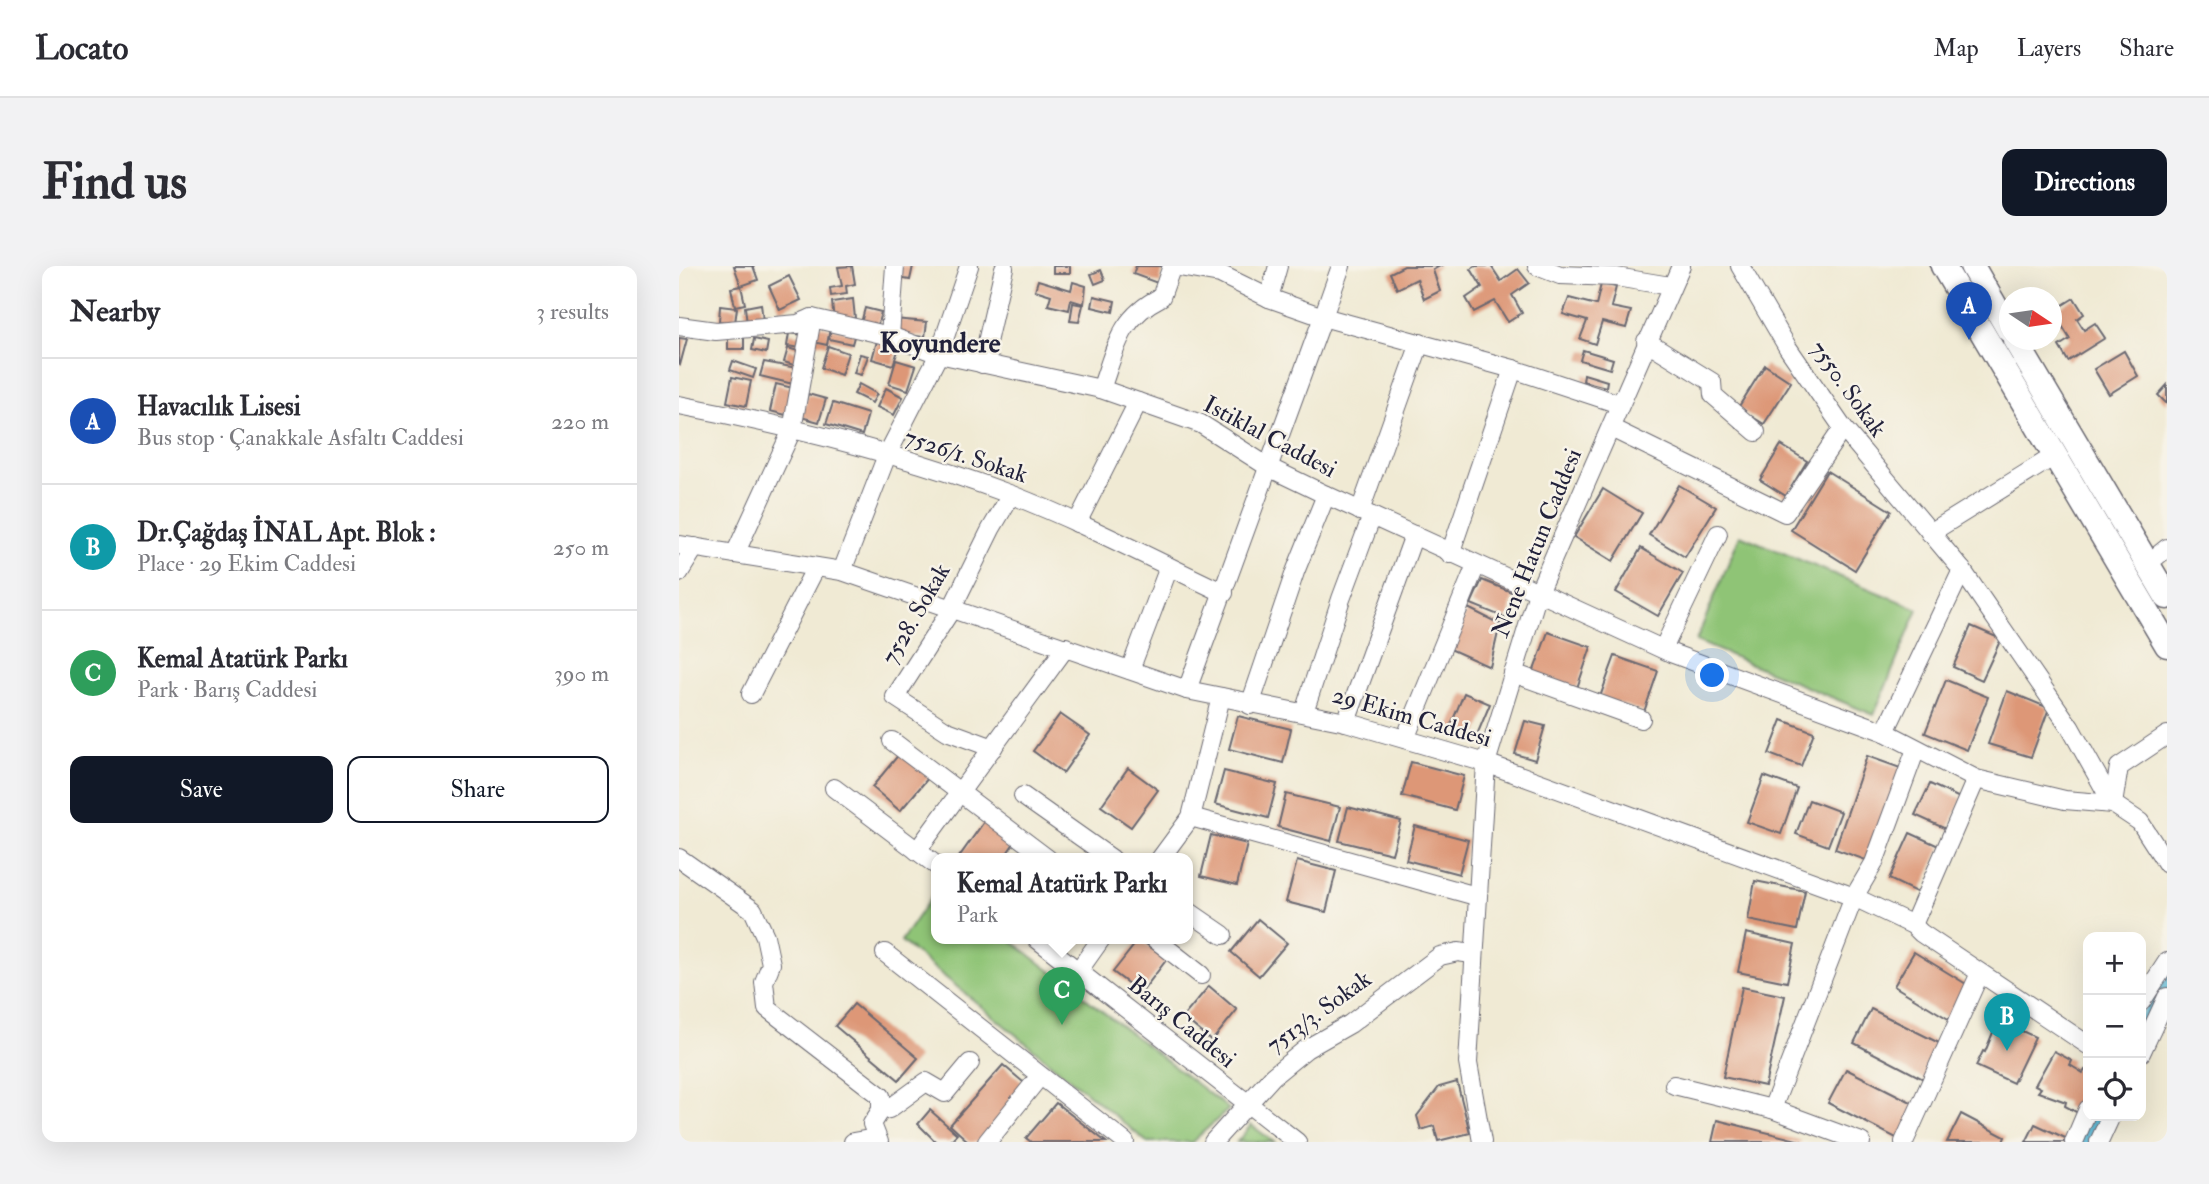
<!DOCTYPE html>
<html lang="en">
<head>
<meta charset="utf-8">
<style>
  :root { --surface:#fff; --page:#f2f2f3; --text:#2b2b33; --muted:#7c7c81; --line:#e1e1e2; --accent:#111827 }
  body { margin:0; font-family:"IM FELL Double Pica",serif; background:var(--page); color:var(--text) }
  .controls { position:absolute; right:21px; bottom:21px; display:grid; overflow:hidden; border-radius:14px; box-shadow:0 7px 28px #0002 }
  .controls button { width:63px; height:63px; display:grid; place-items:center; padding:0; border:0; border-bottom:2px solid var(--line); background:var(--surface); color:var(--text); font:35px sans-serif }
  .compass { position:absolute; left:1320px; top:21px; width:63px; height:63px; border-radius:50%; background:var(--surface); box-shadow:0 7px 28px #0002; rotate:103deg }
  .you { position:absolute; left:1034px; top:410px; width:24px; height:24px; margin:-18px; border:5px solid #fff; border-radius:50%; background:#1a73e8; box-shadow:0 0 0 10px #1a73e833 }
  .badge { display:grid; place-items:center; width:46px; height:46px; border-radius:50%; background:var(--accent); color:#fff; font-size:23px; font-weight:700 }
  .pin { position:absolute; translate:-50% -58px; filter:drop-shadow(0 2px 4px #0008) }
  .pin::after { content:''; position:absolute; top:37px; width:24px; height:21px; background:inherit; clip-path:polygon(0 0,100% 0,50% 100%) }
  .popup { position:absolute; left:252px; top:587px; width:262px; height:91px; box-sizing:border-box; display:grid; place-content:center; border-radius:14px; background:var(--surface); filter:drop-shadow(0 2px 5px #0005); font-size:23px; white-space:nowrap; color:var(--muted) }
  .popup b { font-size:26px; color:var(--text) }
  .popup::after { content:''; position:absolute; left:50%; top:100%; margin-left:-14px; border:14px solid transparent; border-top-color:var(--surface) }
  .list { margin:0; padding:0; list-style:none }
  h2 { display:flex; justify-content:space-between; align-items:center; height:91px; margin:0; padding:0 28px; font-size:30px }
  h2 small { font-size:23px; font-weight:400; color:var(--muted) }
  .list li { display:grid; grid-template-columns:46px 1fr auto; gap:21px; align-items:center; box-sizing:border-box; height:126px; padding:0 28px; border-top:2px solid var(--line) }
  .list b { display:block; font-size:26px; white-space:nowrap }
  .list p { margin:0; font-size:23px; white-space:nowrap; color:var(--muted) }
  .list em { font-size:23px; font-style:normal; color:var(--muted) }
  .actions { display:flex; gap:14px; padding:21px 28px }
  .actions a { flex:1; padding:16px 0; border:2px solid var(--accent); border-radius:14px; text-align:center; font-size:24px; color:var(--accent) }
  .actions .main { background:var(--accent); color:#fff }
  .icon { flex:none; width:38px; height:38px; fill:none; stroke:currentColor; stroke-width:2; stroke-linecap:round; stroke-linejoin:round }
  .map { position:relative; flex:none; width:1488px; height:876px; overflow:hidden; border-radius:14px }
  header { display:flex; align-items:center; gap:42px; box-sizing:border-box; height:98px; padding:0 35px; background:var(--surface); border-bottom:2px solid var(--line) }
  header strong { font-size:33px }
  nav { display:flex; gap:38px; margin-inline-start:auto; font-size:24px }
  .intro { display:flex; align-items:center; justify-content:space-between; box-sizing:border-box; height:168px; padding:0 42px }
  h1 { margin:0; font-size:49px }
  .button { padding:18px 32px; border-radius:14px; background:var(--accent); color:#fff; font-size:24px; font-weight:700 }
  main { display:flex; gap:42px; padding:0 42px }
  aside { flex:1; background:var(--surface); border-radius:14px; box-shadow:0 7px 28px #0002 }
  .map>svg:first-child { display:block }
  .green { fill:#8fc476; stroke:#587358; stroke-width:2 }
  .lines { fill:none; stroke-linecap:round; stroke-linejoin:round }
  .canal { stroke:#56b5d4; stroke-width:14 }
  .building { fill:#dd9777 }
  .minor-casing { stroke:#6a6871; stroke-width:20 }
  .highway-casing { stroke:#6a6871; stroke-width:27 }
  .minor { stroke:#fff; stroke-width:18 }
  .highway { stroke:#fff; stroke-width:24 }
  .labels { text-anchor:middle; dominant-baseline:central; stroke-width:5; stroke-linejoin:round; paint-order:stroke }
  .street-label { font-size:24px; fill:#22223b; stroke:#f7f3e8 }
  .quarter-label { font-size:28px; font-weight:bold; fill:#22223b; stroke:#f7f3e8 }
</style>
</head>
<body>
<header>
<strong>Locato</strong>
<nav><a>Map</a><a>Layers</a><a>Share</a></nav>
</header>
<div class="intro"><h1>Find us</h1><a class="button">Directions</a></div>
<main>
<aside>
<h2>Nearby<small>3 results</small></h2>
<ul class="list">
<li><span class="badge" style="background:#1a4fb4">A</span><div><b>Havacılık Lisesi</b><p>Bus stop · Çanakkale Asfaltı Caddesi</p></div><em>220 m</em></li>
<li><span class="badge" style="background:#0f9aa8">B</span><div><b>Dr.Çağdaş İNAL Apt. Blok :</b><p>Place · 29 Ekim Caddesi</p></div><em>250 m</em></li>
<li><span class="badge" style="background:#2e9e5b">C</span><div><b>Kemal Atatürk Parkı</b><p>Park · Barış Caddesi</p></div><em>390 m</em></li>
</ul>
<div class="actions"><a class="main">Save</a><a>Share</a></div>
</aside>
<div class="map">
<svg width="1488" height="876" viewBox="0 0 1488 876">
  <rect width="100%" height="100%" fill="#f7f3e8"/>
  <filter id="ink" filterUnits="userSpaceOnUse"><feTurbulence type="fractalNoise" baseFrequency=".0143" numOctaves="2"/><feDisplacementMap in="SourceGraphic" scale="14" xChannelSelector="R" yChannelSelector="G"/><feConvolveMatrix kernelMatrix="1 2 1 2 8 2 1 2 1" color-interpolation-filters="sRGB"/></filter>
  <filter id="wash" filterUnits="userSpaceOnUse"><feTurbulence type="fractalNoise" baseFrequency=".00686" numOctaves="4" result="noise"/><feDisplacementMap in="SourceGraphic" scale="28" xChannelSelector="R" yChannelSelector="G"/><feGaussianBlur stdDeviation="1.57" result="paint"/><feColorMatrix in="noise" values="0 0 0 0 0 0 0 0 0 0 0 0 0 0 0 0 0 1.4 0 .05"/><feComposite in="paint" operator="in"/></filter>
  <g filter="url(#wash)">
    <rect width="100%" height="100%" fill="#f0ead4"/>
    <g class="green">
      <path d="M1061 269 1239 343 1195 449 1017 375Z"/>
      <path d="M257 624V673H330L550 843 513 876H468L222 675Z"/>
      <path d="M572 859 595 876H558Z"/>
    </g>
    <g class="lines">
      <g class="canal">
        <path d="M1462 764 1488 711"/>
        <path d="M1405 876 1419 850"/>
      </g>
    </g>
    <g id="blocks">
      <g class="building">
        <path d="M55 0H74L79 14 62 20Z"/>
        <path d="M173 0 176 18 167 20 168 28 152 30 151 22 163 20 159 1Z"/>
        <path d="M221 0H234L231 14 219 12Z"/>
        <rect x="374" y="0" width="17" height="7"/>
        <path d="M457 0H484L481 18 454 8Z"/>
        <path d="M725 0H761L754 4 761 25 745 33 738 13 718 23 711 7Z"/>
        <path d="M797 0H812L822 15 839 3 850 17 833 29 843 47 829 56 816 35 795 46 787 32 803 21 792 3Z"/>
        <path d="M422 4 426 14 416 18 412 8Z"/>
        <path d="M110 10 122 34 101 44 90 20Z"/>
        <path d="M359 14 392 24 394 16 407 20 405 38 392 34 390 44 369 39 372 29 356 24Z"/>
        <path d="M922 18 937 21 932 41 952 45 947 62 923 56 916 78 901 73 908 55 884 48 890 32 917 39Z"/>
        <path d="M62 20 66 38 56 40 52 22Z"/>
        <path d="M415 30 436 35 434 46 413 41Z"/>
        <path d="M1395 32 1405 48 1398 53 1405 64 1416 57 1426 72 1389 95 1380 80 1391 73 1374 45Z"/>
        <path d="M174 33 176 52 155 54 153 36Z"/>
        <path d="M394 37 404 39 400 56 391 55Z"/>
        <path d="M82 38 84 55 68 58 66 41Z"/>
        <path d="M41 40 58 42 56 57 40 55Z"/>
        <path d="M186 42 202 46 198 61 182 57Z"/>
        <path d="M215 53 248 56 246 71 214 68Z"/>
        <path d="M137 59 151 62 148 79 134 76Z"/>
        <path d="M152 62 176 67 173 78 150 73Z"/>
        <path d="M110 67 124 69 122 82 108 80Z"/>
        <rect x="49" y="71" width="16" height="12"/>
        <path d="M0 72 8 73 1 99 0 98Z"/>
        <path d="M75 73 89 76 87 87 73 84Z"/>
        <path d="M198 75 220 82 214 99 193 93Z"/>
        <path d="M149 80 169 87 162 109 142 102Z"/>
        <path d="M109 82 122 86 118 100 105 96Z"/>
        <path d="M904 84 934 93 931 103 901 94Z"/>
        <path d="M1445 85 1459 110 1430 128 1415 103Z"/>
        <path d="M181 88 189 90 182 109 175 107Z"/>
        <path d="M217 94 237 100 229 124 210 118Z"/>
        <path d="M54 95 77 103 74 112 51 104Z"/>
        <path d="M85 96 118 102 114 118 81 110Z"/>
        <path d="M1086 99 1112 116 1085 158 1059 142Z"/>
        <path d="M905 108 928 115 927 121 904 115Z"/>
        <path d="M53 111 72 115 67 140 48 136Z"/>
        <path d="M97 118 114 122 107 149 91 145Z"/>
        <path d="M180 118 198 128 193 137 175 128Z"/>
        <path d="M1488 119V138L1479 129Z"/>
        <path d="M207 122 224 131 215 149 198 141Z"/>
        <path d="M129 128 147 133 140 156 122 151Z"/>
        <path d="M154 137 189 148 183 169 147 158Z"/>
        <path d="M1102 179 1128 195 1107 230 1081 214Z"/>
        <path d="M1148 205 1212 245 1176 304 1112 264Z"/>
        <path d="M1000 219 1037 241 1006 291 970 269Z"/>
        <path d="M924 223 963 247 934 295 895 271Z"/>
        <path d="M962 282 1004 307 979 350 937 326Z"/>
        <path d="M803 314 835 327 829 353 792 338Z"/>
        <path d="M789 342 821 358 811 401 771 383Z"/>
        <path d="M1292 360 1322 373 1303 414 1274 401Z"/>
        <path d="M869 366 912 381 898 422 854 407Z"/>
        <path d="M936 390 979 405 965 446 921 431Z"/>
        <path d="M1267 414 1309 431 1288 484 1246 467Z"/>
        <path d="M1328 425 1370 442 1352 491 1309 478Z"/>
        <path d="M785 427 811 438 795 476 769 466Z"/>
        <path d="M381 448 411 469 384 507 354 485Z"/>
        <path d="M559 450 612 463 604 497 550 483Z"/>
        <path d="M1103 454 1135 466 1122 500 1090 488Z"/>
        <path d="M846 455 866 460 856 494 836 488Z"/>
        <path d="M221 487 250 511 221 545 193 521Z"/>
        <path d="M1188 490 1227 504 1195 597 1156 583Z"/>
        <path d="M732 496 785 510 776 544 723 530Z"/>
        <path d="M449 502 479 524 452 561 422 540Z"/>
        <path d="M545 505 598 518 589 552 536 538Z"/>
        <path d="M1085 510 1118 522 1102 568 1068 556Z"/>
        <path d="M1251 518 1283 533 1269 564 1236 549Z"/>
        <path d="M607 528 661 541 652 575 599 561Z"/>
        <path d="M1130 534 1162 546 1149 580 1117 568Z"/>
        <path d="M669 541 722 555 713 588 660 575Z"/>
        <path d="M307 553 337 574 324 593H283L280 591Z"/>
        <path d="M736 560 789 574 780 608 727 594Z"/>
        <path d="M1231 567 1262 581 1241 628 1210 613Z"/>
        <path d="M532 569 568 578 558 619 522 610Z"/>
        <path d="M618 595 657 605 647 646 607 636Z"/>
        <path d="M1076 615 1126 625 1118 664 1069 654Z"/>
        <path d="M579 653 608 677 580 710 552 686Z"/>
        <path d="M1067 667 1116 678 1108 716 1059 706Z"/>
        <path d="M460 673 488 693 462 727 434 706Z"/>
        <path d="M1235 686 1292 721 1271 754 1215 720Z"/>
        <path d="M530 720 558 744 533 775 504 751Z"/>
        <path d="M1063 721 1106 730 1086 820 1044 811Z"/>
        <path d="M175 738 239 792 220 814 156 760Z"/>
        <path d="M1192 743 1266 780 1248 815 1175 777Z"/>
        <path d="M1319 754 1356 771 1334 817 1297 800 1304 785 1306 786Z"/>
        <path d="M1375 785 1393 795 1391 799 1404 807 1406 804 1409 806V836L1399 847 1386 840 1387 836 1359 826 1362 822 1356 819Z"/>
        <path d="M324 799 350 821 303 876H290L271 859Z"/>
        <path d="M1167 803 1240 840 1223 875 1149 837Z"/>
        <path d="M778 816 791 867 759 875 755 860 742 864 738 850 760 821Z"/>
        <path d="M377 837 427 876H352L347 872Z"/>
        <path d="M251 844 278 868 270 876H257L239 858Z"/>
        <path d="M1282 848 1326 871 1324 876H1268Z"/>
        <path d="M1038 854 1122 875V876H1033Z"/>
        <path d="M1356 858 1395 876H1347Z"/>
      </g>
    </g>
  </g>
  <g filter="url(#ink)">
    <use href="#blocks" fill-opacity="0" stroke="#6a6871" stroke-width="2"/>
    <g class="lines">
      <g class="minor-casing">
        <g id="minor">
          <path d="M494 0 541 8 590 32 644 51 508 424"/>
          <path d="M662 0 644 51 834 103 940 138"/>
          <path d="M858 0 881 9 937 11 991 20"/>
          <path d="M1061 0 1109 82 1164 162 1283 304 1391 461 1434 538"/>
          <path d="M590 32 599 0"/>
          <path d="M0 60 37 65 119 58 133 52 211 70 260 88 422 123 522 158 591 202 647 229 992 387 1206 466 1297 513 1386 534 1434 538 1461 556 1488 598"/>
          <path d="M211 70 216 0"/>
          <path d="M967 75 1033 116 1034 129 1077 166"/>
          <path d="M303 98 325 2"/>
          <path d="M422 123C437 82 440 52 482 31L493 0"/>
          <path d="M0 139C112 160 226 189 333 229 405 257 475 294 545 327"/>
          <path d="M932 162 1106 247 1164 162"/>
          <path d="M681 245 741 77"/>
          <path d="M398 257 459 136"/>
          <path d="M1251 267 1377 189"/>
          <path d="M0 279 163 305 508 424 667 456 807 497 1175 631 1234 659 1242 667 1409 779"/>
          <path d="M56 288 113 164 133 52"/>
          <path d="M771 288 834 103"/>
          <path d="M1468 298 1488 282"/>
          <path d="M163 305 208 189 260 88 290 0"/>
          <path d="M0 307 16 281"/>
          <path d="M984 383 1039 268"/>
          <path d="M451 404 490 301"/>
          <path d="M834 407 962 453"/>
          <path d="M72 428 137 301"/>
          <path d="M571 439 616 306 647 229"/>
          <path d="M625 446 662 333 693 250"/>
          <path d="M667 456 735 269"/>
          <path d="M1206 466 1283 304"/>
          <path d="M726 473 797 299"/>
          <path d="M213 475 369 593"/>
          <path d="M314 482 268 465 216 431 272 344 312 263 332 229"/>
          <path d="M155 522 257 599"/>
          <path d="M344 530 433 593"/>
          <path d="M1434 538 1440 501 1488 469"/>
          <path d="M512 551 797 630"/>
          <path d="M238 585 387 381"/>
          <path d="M0 592 74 644 86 670 92 698 85 716 88 742 202 830V844L193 858 200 876"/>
          <path d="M481 593 512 551 542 431"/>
          <path d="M509 645 544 669"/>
          <path d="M1234 659 1297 513"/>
          <path d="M358 673 618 876"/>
          <path d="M476 673 522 709"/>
          <path d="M206 687 446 876"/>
          <path d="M400 704 422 673"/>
          <path d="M1462 736 1488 696"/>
          <path d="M1462 787 1488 731"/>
          <path d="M995 819 1093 843 1182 876"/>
          <path d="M1093 843 1175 631 1195 597 1237 483"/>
          <path d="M202 844 210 843 247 816 266 827 291 797"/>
          <path d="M174 876 196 872"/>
          <path d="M308 876 361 810"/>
          <path d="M534 876 594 810 627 783 671 758 761 690 779 686 793 688"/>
          <path d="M803 876 789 797 807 497 859 327 1002 0"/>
          <path d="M1225 876 1301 707"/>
          <path d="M1395 876 1409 843"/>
          <path d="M1420 876 1432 850"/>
        </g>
      </g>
      <g class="highway-casing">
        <g id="highway">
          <path d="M1264 0 1488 379"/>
          <path d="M1293 0 1330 64"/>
          <path d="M1336 74 1488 331"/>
        </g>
      </g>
      <use href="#minor" class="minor"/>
      <use href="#highway" class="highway"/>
    </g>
  </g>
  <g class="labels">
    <g class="street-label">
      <text transform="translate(1169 123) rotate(54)">7550. Sokak</text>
      <text transform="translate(591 171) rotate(28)">Istiklal Caddesi</text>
      <text transform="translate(287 190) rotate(18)">7526/1. Sokak</text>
      <text transform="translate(858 277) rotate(-68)">Nene Hatun Caddesi</text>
      <text transform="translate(237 348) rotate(-60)">7528. Sokak</text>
      <text transform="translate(733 451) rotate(16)">29 Ekim Caddesi</text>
      <text transform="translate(640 746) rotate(-36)">7513/3. Sokak</text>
      <text transform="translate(503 756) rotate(39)">Barış Caddesi</text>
    </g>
    <g class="quarter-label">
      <text x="261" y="77">Koyundere</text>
    </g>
  </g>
</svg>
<div class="controls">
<button>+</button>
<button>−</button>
<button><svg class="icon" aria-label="locate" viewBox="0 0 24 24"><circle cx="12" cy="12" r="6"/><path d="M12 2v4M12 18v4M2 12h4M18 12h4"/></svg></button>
</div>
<svg class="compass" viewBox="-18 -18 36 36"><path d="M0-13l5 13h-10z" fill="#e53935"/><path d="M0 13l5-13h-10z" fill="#7c7c81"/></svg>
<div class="you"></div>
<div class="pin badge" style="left:1290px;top:74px;background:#1a4fb4">A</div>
<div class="pin badge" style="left:1328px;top:785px;background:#0f9aa8">B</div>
<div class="pin badge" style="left:383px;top:759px;background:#2e9e5b">C</div>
<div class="popup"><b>Kemal Atatürk Parkı</b>Park</div>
</div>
</main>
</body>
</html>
